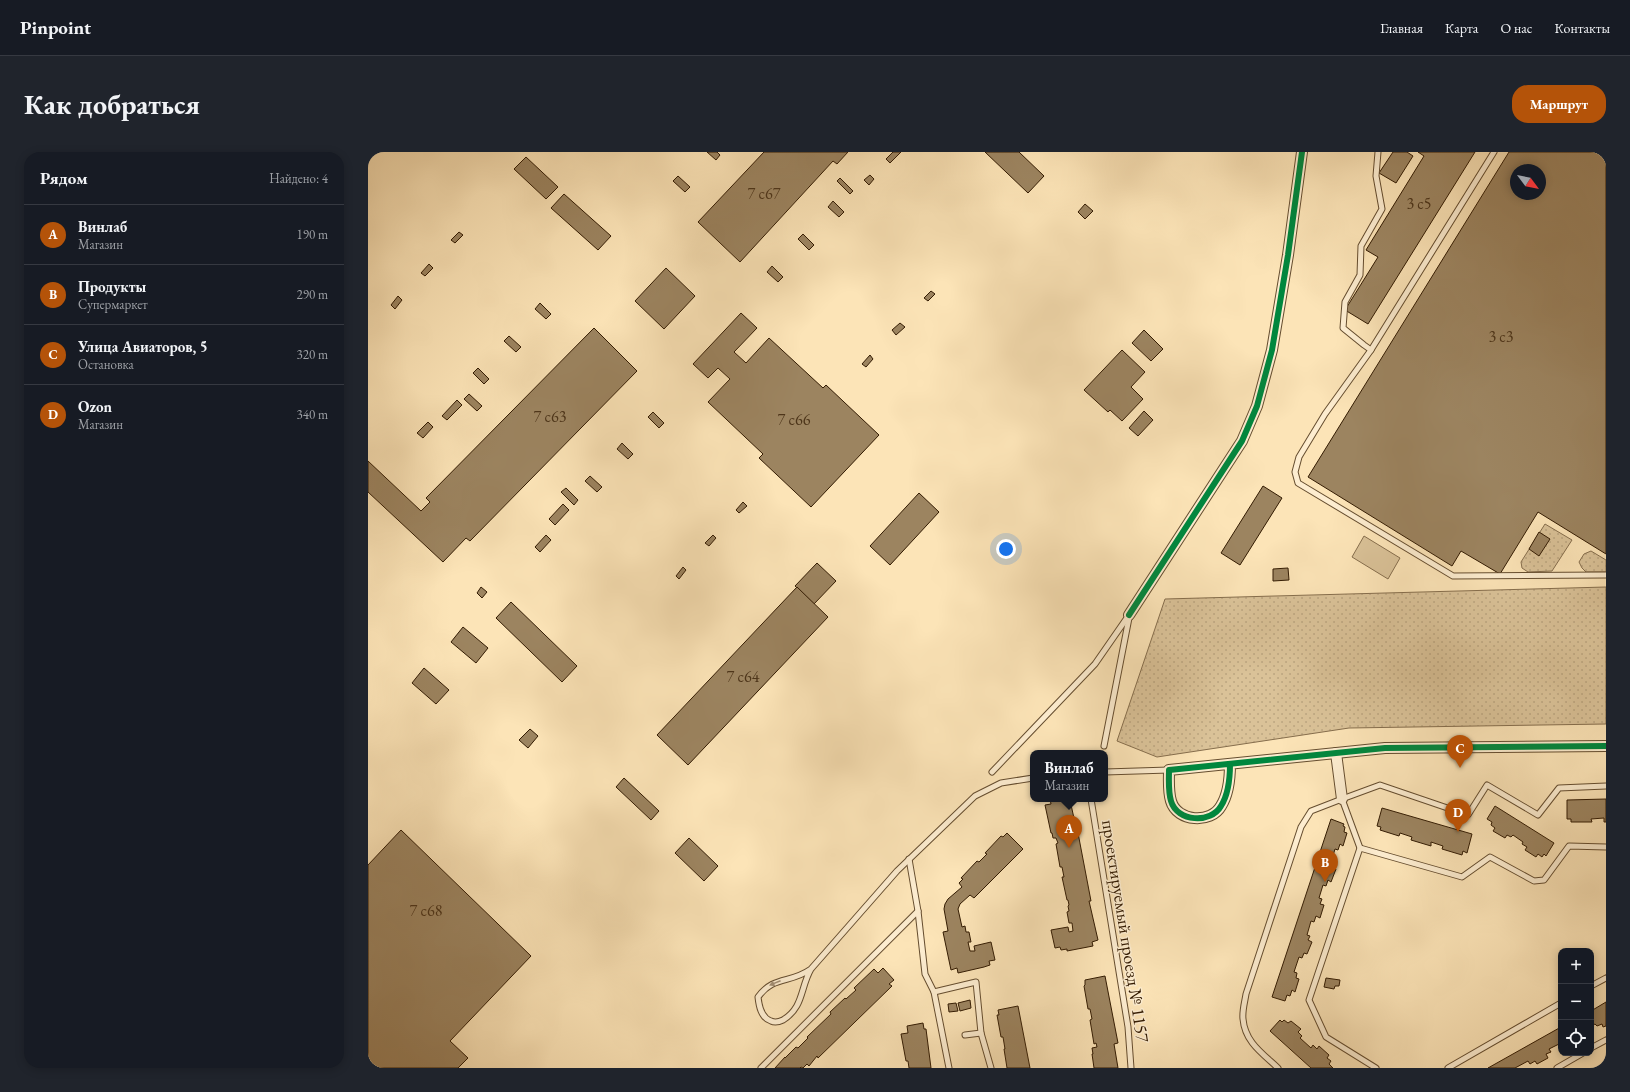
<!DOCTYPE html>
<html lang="ru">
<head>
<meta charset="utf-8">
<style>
  :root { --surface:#171b24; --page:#20242c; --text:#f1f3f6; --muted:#9ea1a6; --line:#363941; --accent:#b45309 }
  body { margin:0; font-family:"EB Garamond",serif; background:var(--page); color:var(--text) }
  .controls { position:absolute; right:12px; bottom:12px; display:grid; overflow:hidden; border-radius:8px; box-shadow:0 2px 10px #0003 }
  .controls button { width:36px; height:36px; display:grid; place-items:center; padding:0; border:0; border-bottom:1px solid var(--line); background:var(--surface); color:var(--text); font:20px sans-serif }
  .compass { position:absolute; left:1142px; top:12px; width:36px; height:36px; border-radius:50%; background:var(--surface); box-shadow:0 2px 10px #0003; rotate:122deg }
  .you { position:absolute; left:638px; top:397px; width:14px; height:14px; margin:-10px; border:3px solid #fff; border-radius:50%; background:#1a73e8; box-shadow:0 0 0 6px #1a73e833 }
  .badge { display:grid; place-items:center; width:26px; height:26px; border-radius:50%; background:var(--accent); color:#fff; font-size:13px; font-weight:700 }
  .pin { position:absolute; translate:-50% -33px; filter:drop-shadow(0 1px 2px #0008) }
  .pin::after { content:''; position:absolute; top:21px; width:14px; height:12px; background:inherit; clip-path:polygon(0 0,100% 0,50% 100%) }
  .popup { position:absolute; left:662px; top:598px; width:78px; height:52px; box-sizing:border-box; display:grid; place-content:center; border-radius:8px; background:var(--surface); filter:drop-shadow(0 1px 3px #0005); font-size:13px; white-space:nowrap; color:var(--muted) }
  .popup b { font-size:15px; color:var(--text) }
  .popup::after { content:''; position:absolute; left:50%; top:100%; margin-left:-8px; border:8px solid transparent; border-top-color:var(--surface) }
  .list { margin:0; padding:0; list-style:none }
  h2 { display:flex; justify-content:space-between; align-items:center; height:52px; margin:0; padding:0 16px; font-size:17px }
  h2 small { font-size:13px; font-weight:400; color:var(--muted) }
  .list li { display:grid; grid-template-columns:26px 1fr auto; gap:12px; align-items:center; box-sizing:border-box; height:60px; padding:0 16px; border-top:1px solid var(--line) }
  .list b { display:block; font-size:15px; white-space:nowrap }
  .list p { margin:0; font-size:13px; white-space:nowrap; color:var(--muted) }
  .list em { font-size:13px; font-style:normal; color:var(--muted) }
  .icon { flex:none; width:22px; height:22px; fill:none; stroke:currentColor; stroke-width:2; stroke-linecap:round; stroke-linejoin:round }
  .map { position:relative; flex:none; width:1238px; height:916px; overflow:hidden; border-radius:16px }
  header { display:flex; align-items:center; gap:24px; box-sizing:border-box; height:56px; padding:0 20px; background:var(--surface); border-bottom:1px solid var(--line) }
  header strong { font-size:19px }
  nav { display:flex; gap:22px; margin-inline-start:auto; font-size:14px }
  .intro { display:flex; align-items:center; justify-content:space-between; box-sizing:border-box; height:96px; padding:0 24px }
  h1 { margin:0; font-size:28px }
  .button { padding:10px 18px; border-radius:16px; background:var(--accent); color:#fff; font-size:14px; font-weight:700 }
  main { display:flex; gap:24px; padding:0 24px }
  aside { flex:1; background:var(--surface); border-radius:16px; box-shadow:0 2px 10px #0003 }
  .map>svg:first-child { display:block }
  .grass { fill:url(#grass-dots); stroke:#866e4d }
  .green { fill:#dac298; stroke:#866e4d }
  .building { fill:#9c8460; stroke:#331b02; fill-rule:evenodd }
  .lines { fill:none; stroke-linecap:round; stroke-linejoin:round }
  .lane-casing { stroke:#654d2f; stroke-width:7 }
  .street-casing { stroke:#654d2f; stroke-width:12 }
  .lane { stroke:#fdedd0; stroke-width:5 }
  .street { stroke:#fdedd0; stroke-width:10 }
  .cycleway-casing { stroke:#fdedd0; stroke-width:8 }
  .cycleway { stroke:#00873e; stroke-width:6 }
  .oneway { fill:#a28e73 }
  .labels { text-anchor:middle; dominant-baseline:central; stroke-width:3; stroke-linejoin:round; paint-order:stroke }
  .number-label { font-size:16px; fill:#4d351a }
  .street-label { font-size:18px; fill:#331b02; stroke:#fdedd0 }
</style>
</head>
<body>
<header>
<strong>Pinpoint</strong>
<nav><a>Главная</a><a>Карта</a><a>О нас</a><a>Контакты</a></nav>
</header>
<div class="intro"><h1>Как добраться</h1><a class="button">Маршрут</a></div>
<main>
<aside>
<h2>Рядом<small>Найдено: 4</small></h2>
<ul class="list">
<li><span class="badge">A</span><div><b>Винлаб</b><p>Магазин</p></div><em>190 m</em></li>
<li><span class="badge">B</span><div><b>Продукты</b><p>Супермаркет</p></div><em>290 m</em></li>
<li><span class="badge">C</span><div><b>Улица Авиаторов, 5</b><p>Остановка</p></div><em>320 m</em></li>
<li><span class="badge">D</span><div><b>Ozon</b><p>Магазин</p></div><em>340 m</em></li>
</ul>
</aside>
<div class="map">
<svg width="1238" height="916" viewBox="0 0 1238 916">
  <defs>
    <pattern id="grass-dots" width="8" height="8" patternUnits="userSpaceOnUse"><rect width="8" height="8" fill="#dac298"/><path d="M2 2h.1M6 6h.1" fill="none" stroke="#bca681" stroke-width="1.8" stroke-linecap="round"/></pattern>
  </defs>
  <rect width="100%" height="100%" fill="#fce4b7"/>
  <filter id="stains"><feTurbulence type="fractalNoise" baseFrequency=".005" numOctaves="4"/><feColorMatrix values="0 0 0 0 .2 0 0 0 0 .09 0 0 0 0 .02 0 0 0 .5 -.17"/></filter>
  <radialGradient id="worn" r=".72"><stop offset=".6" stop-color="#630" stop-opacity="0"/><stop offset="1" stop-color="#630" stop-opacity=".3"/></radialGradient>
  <g class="grass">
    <path d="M1177 372 1204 388 1184 419 1160 420 1154 416 1153 410Z"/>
    <path d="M1223 399 1238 408V420H1218L1214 416 1211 410 1216 402Z"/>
    <path d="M1238 435V572L981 576 789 605 749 589 797 447Z"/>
  </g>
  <path class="green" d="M996 384 1032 406 1020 427 984 405Z"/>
  <g class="building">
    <path d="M339 0H349L352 3 348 8Z"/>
    <path d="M396 0H480L469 12 465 9 372 110 330 70Z"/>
    <path d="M525 0H533L522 11 518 7Z"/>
    <path d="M617 0H651L676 24 660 41Z"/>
    <path d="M1025 0H1039L1045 4 1028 31 1011 21Z"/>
    <path d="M1050 0H1107L1000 172 977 158 1010 105 998 98 1056 4Z"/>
    <path d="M1141 0H1238V402L1170 360 1132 422 1093 399 1084 414 940 325ZM1148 18H1172V42H1148Z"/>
    <path d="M158 5 190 35 178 47 146 17Z"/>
    <path d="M502 23 506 27 501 33 496 28Z"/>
    <path d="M310 24 322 35 317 40 305 29Z"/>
    <path d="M472 26 485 39 482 42 469 29Z"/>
    <path d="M196 42 243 84 230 98 183 56Z"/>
    <path d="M465 49 476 60 471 65 460 55Z"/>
    <path d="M717 52 725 59 717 67 710 60Z"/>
    <path d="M91 80 95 83 87 91 83 88Z"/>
    <path d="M435 82 446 93 441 98 430 87Z"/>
    <path d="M61 112 65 116 57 124 53 121Z"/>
    <path d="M404 114 415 125 410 130 399 120Z"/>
    <path d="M298 116 327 144 296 177 267 149Z"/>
    <path d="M563 139 567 142 560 149 556 146Z"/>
    <path d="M30 144 34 148 27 157 23 153Z"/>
    <path d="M172 151 183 162 178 167 167 157Z"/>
    <path d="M373 161 389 176 366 200 378 211 401 186 455 236 458 233 511 283 443 355 391 306 395 302 340 250 362 227 350 216 340 226 325 212Z"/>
    <path d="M532 171 537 175 528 183 524 178Z"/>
    <path d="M226 176 269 219 102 389 98 386 75 410 0 340V309L53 359 62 350 58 346Z"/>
    <path d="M776 178 795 197 783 209 764 191Z"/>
    <path d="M141 184 153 195 148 200 136 189Z"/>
    <path d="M754 198 777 220 763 235 775 247 754 269 742 258 740 260 716 238Z"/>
    <path d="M502 203 505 207 498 215 494 212Z"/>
    <path d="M110 216 121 227 116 232 105 221Z"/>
    <path d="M101 242 114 254 109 259 96 247Z"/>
    <path d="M89 248 94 253 79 268 74 264Z"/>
    <path d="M776 259 785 268 770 284 761 276Z"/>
    <path d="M285 260 296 271 291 276 280 265Z"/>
    <path d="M60 270 65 275 55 286 49 281Z"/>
    <path d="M254 291 265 302 260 307 249 297Z"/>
    <path d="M222 324 234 335 229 340 217 329Z"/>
    <path d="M895 334 914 346 872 413 853 401Z"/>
    <path d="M198 336 210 348 206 353 193 340Z"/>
    <path d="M551 341 571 360 522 413 502 394Z"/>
    <path d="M375 350 379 354 371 361 368 358Z"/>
    <path d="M195 352 201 358 187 373 181 367Z"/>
    <path d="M1171 380 1182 387 1171 404 1161 397Z"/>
    <path d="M178 383 183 388 172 400 167 395Z"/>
    <path d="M345 383 348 386 341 394 337 391Z"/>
    <path d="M449 411 468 429 446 452 427 434Z"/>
    <path d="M315 415 318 418 311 427 308 424Z"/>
    <path d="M920 416 921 428 905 429V417Z"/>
    <path d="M113 435 119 440 114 446 109 441Z"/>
    <path d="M429 435 460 465 320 613 289 583Z"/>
    <path d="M143 450 209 514 194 530 128 466Z"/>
    <path d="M95 475 120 496 108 511 83 490Z"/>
    <path d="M56 516 81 538 68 552 44 531Z"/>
    <path d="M162 577 170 584 160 596 151 588Z"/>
    <path d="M256 626 291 659 283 668 248 635Z"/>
    <path d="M682 647H700V649L702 648 707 671 704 672 706 682 710 681 723 749H721L730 788 724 790 725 794 699 799V797L693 798 692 795 687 796 683 778 700 775 701 780 705 779 704 771H701L699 760 701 759 700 754 701 753 700 748H699L694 725H696L694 715H692L688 692 690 691 688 686H685L684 681H683L677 653 683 652Z"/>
    <path d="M1238 647V670H1236V666L1223 667 1224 670H1203V667H1199V648Z"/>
    <path d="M1127 654 1186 691 1178 704 1176 702 1174 705 1170 702 1168 705 1157 698 1159 695 1154 692 1155 690 1145 683 1143 685 1139 683 1137 686 1125 679 1127 676 1123 673 1124 670 1119 667Z"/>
    <path d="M1014 656 1104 682 1099 701 1095 699 1094 703 1074 697 1075 694 1063 690V694L1043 688 1044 685 1032 681 1031 684 1012 678 1013 675 1009 674Z"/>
    <path d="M963 667 976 672 975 674 977 675 976 680 979 681 975 694 972 692 970 698 967 697 963 710 966 711 964 716 968 717 963 730 960 728 958 734 955 733 951 746 954 747 952 752 956 753 952 766 948 764 946 770 943 769 939 783 942 784 940 788 944 790 939 802 936 801 934 806 931 805 926 820 929 821 928 826 931 827 927 840 924 838 922 844 919 843 917 849 904 845Z"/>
    <path d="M33 678 163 804 82 889 100 906 90 916H0V713Z"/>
    <path d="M639 681 655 697 606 746 602 743 592 752 590 757 594 775 597 774 598 780H601L603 790H600L602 799H607L606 794 623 790 627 808 621 809 622 813 616 815 590 821 589 816 583 818 575 780 580 779 576 757 577 752 580 747 594 735 591 731 595 727 593 726 609 709 611 710 619 702 617 701 633 684 635 685Z"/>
    <path d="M321 686 350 714 336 729 307 701Z"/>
    <path d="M515 816 526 828 521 832 524 834 450 906 449 904 441 914 439 912 435 916 433 915 432 916H407L417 905V906L428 895 430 896 440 886 439 885 463 862 462 860 477 846 478 847 488 838 486 836 506 817 510 821Z"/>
    <path d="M737 824 750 891 746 892 750 916H726L724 902H725L724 896 729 895 728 891 726 892 722 868 724 867 722 857H720L716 834 717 833V828Z"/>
    <path d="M958 826 972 828 971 834H967L966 837 956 835Z"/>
    <path d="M602 848 603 856 592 859 590 851Z"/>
    <path d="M1238 850V874L1235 875 1234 872 1229 874 1227 872 1223 874V859Z"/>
    <path d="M588 851 590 859 581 860 580 852Z"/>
    <path d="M650 854 662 916H639L636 897H637L635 885H633L629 863H631L630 858Z"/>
    <path d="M912 868 914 870 916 868 920 871 923 869 933 877 930 880 934 884 932 886 943 896 945 893 949 897 951 894 961 903 959 906 963 909 961 912 965 916H943L902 879Z"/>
    <path d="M555 871 556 877H558L563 916H541L540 909H538L533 882 540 881 539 874Z"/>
    <path d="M1193 875V891L1181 897 1183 900 1178 902 1180 906 1169 912 1167 909 1162 912 1160 909 1147 916H1120Z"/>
  </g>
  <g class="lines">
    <g class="lane-casing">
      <g id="lane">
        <path d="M1126 0 1003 198 957 262 931 305 927 320 930 331 1085 424 1238 423"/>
        <path d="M1003 198 996 193 975 176 977 150 992 123 993 94 1014 57 1008 24 1010 0"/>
        <path d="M736 594 761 466"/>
        <path d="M624 620 727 512 761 463"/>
        <path d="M737 620 801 618"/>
        <path d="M723 647 760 875 763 916"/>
        <path d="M992 696 974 647 1012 633 1100 663 1119 633 1170 663 1191 636 1238 634"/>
        <path d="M541 707 550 759 557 822 566 840 608 830 613 881 623 916"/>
        <path d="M443 817C422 832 406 823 390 845 391 854 393 866 403 869 407 871 411 870 415 868 436 855 432 836 443 817L529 719 607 644 633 631 665 626"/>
        <path d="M1223 834 1238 826"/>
        <path d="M566 840 581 916"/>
        <path d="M597 883 613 881"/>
        <path d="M1223 896 1238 888"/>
        <path d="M393 916 550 759"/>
        <path d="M910 916C894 901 877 890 875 867 874 859 877 849 878 842L933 675 943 659 974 647"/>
        <path d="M1008 916 958 885 941 848 992 696 1094 725 1122 705 1166 729 1176 728 1201 694 1238 695"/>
        <path d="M1080 916 1193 851"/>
        <path d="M1189 916 1215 901"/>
      </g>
    </g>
    <g class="street-casing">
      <g id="street">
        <path d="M761 463 874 289 889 254 904 198 920 103 934 0"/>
        <path d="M968 601 974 647"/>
        <path d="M862 612C862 625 860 643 853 654 843 672 809 670 803 649 800 639 801 628 801 618L1017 596 1238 594"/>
      </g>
    </g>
    <use href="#lane" class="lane"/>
    <use href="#street" class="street"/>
    <g class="cycleway-casing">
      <g id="cycleway">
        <path d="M761 463 874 289 889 254 904 198 920 103 934 0"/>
        <path d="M862 612C862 625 860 643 853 654 843 672 809 670 803 649 800 639 801 628 801 618L1017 596 1238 594"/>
      </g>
    </g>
    <use href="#cycleway" class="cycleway"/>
  </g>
  <defs><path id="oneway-solid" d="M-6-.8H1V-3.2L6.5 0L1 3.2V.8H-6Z"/></defs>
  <use class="oneway" href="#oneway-solid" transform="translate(407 831) rotate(158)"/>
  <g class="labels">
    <g class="number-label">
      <text x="396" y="41">7 с67</text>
      <text x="1051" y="51">3 c5</text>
      <text x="1133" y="184">3 с3</text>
      <text x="182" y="264">7 с63</text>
      <text x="426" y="267">7 с66</text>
      <text x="375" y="524">7 с64</text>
      <text x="58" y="758">7 с68</text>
    </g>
    <g class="street-label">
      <text transform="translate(758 779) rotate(81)">проектируемый проезд № 1157</text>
    </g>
  </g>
  <rect width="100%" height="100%" filter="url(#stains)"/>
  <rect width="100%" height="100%" fill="url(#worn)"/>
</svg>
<div class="controls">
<button>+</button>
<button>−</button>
<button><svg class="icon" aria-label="locate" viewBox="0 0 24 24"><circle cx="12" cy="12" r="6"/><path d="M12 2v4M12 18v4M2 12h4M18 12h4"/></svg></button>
</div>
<svg class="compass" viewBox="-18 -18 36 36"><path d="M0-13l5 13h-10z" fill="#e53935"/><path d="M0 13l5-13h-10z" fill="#9ea1a6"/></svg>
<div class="you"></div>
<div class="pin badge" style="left:701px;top:696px">A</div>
<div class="popup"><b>Винлаб</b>Магазин</div>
<div class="pin badge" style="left:957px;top:730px">B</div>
<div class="pin badge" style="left:1092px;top:616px">C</div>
<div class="pin badge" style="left:1090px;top:680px">D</div>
</div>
</main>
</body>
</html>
